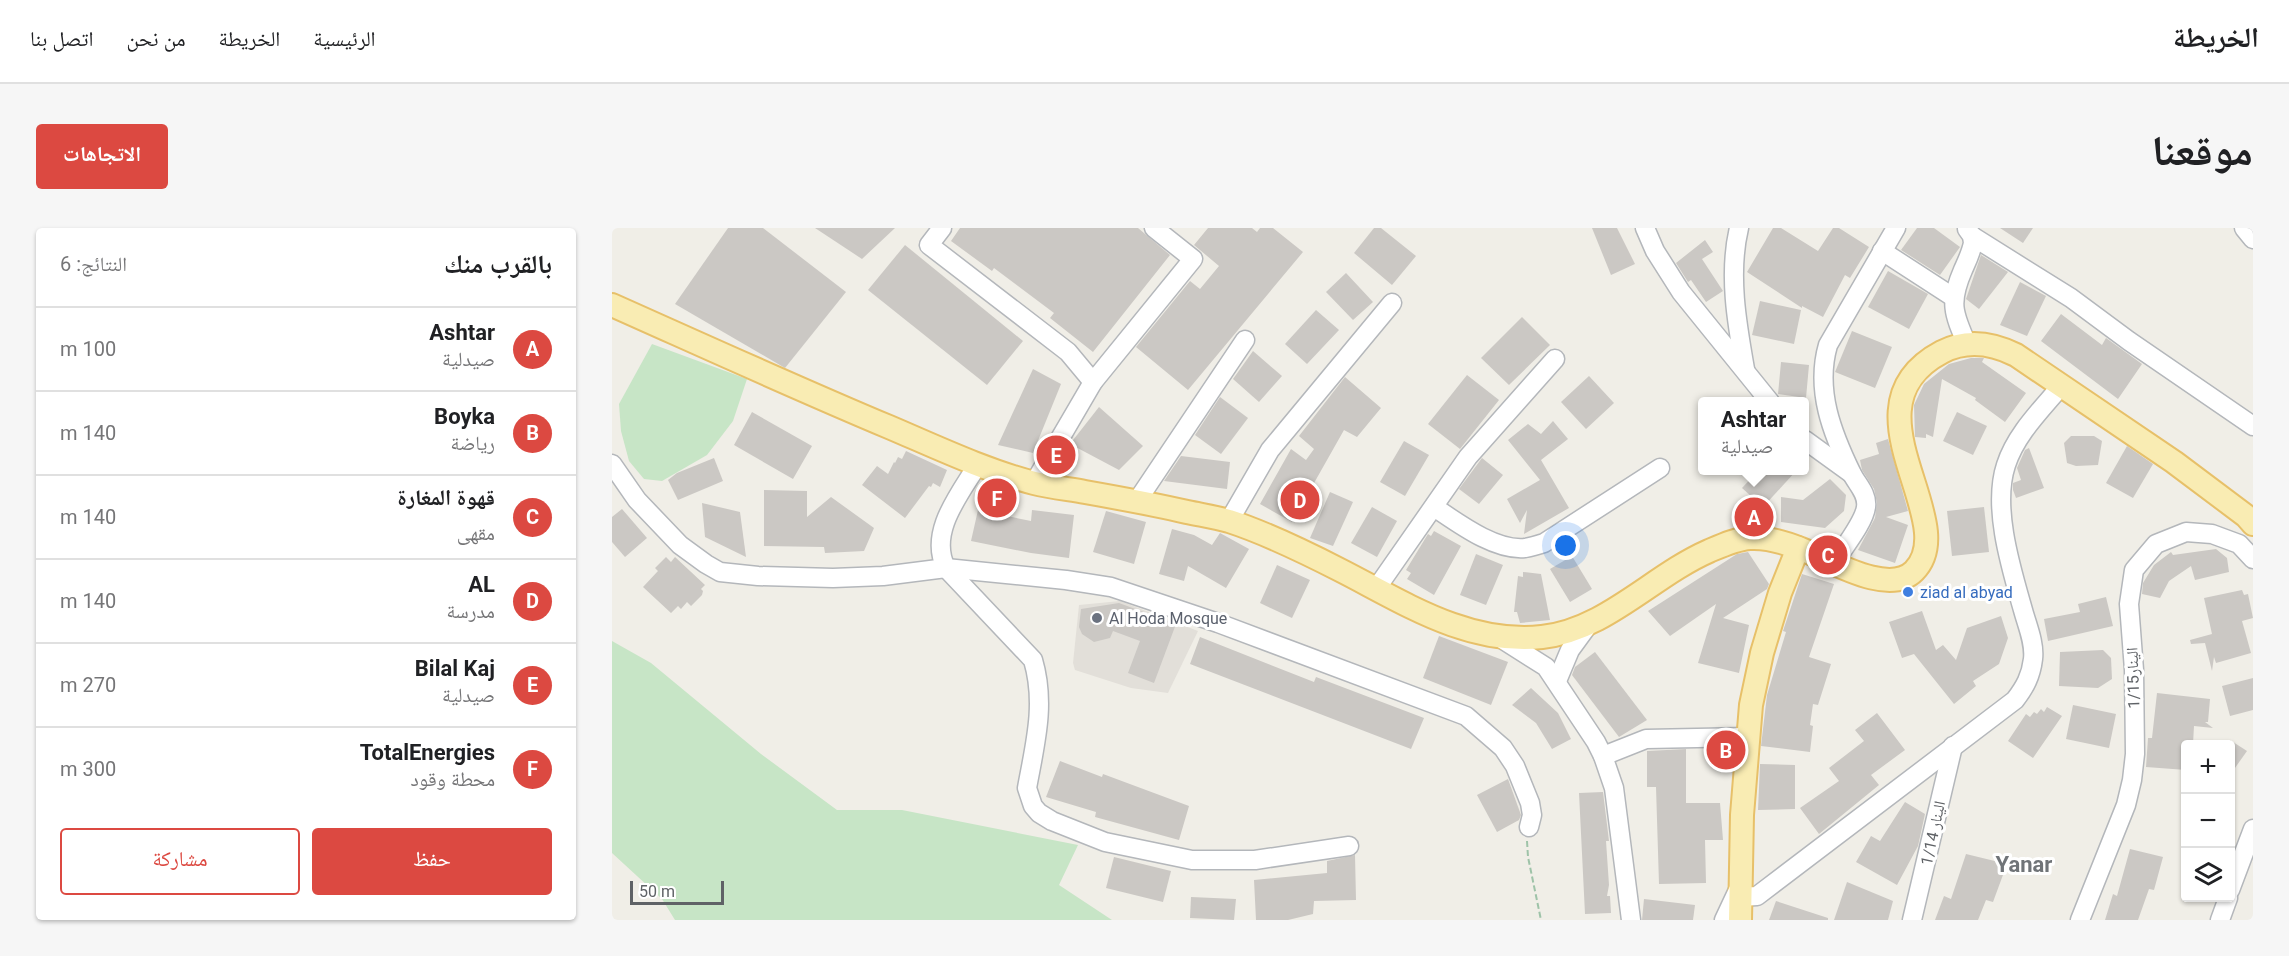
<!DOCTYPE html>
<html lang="ar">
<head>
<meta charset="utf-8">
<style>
  :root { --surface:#fff; --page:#f6f6f6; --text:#202124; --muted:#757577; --line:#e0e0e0; --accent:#dc4941 }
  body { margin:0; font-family:Roboto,"Noto Naskh Arabic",sans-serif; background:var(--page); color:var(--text); direction:rtl }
  .controls { position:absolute; right:18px; bottom:18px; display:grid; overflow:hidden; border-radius:6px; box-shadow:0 2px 4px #0004 }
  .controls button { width:54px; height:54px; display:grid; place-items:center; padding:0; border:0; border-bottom:2px solid var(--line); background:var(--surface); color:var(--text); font:30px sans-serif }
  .scale { position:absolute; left:18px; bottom:15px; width:94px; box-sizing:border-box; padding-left:6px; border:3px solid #5f6266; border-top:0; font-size:16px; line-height:21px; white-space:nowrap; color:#5f6266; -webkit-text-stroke:4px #fff; paint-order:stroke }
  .you { position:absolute; left:954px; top:318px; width:21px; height:21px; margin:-15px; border:4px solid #fff; border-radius:50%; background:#1a73e8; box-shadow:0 0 0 9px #1a73e833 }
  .badge { display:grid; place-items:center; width:39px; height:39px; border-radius:50%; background:var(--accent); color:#fff; font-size:20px; font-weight:700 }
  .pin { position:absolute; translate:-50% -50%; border:3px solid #fff; box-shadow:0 2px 6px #0006 }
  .popup { position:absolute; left:1086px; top:169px; width:111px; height:78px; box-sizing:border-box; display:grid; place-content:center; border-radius:6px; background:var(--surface); filter:drop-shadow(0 2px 4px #0005); font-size:20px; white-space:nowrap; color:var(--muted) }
  .popup b { font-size:22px; color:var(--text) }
  .popup::after { content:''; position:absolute; left:50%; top:100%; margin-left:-12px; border:12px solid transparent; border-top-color:var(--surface) }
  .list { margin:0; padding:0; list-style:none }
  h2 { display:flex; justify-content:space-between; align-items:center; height:78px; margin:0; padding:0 24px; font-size:26px }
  h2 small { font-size:20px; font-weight:400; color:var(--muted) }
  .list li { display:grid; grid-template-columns:39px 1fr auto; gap:18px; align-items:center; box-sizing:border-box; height:84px; padding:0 24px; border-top:2px solid var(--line) }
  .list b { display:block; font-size:22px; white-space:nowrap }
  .list p { margin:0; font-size:20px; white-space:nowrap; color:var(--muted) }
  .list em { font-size:20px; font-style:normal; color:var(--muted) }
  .actions { display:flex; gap:12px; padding:18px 24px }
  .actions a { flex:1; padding:14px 0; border:2px solid var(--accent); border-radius:6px; text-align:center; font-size:21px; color:var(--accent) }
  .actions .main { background:var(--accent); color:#fff }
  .icon { flex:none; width:33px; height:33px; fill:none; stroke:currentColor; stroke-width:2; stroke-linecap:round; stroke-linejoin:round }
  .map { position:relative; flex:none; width:1641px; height:692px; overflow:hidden; direction:ltr; border-radius:6px }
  header { display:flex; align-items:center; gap:36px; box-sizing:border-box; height:84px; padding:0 30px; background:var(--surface); border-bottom:2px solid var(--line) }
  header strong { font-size:28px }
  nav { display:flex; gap:33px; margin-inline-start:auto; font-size:21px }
  .intro { display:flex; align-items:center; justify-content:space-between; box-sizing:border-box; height:144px; padding:0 36px }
  h1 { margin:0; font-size:42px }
  .button { padding:15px 27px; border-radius:6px; background:var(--accent); color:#fff; font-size:21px; font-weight:700 }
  main { display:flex; gap:36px; padding:0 36px }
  aside { flex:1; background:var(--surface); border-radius:6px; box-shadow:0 2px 4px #0004 }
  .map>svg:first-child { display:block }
  .education { fill:#e2dfd9 }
  .green { fill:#c7e5c6 }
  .building { fill:#cbc8c4 }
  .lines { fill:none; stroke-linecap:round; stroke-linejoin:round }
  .minor-casing { stroke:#b4b7bb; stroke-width:21 }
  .major-casing { stroke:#e7c069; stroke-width:26 }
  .path { stroke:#9ec3a8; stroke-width:2; stroke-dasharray:6 3; stroke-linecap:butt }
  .minor { stroke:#fff; stroke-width:18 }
  .major { stroke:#f9ecb3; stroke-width:22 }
  .shop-dot { fill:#3f7fe0; stroke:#fff; stroke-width:2 }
  .worship-dot { fill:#6b7280; stroke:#fff; stroke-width:2 }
  .labels { text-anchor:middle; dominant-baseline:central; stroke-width:6; stroke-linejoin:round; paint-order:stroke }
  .shop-label { font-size:16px; fill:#366cbe; stroke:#fff; text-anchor:start }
  .worship-label { font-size:16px; fill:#5b616d; stroke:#fff; text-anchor:start }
  .street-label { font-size:16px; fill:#5f6266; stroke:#fff }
  .district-label { font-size:22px; font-weight:bold; fill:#707478; stroke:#fff }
</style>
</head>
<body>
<header>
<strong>الخريطة</strong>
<nav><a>الرئيسية</a><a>الخريطة</a><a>من نحن</a><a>اتصل بنا</a></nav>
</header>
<div class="intro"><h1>موقعنا</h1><a class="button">الاتجاهات</a></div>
<main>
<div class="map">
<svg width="1641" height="692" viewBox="0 0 1641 692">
  <rect width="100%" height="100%" fill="#f0eee7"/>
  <path class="education" d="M508 373 586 403 556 465 519 460 463 442 461 435 467 377Z"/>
  <g class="green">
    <path d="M40 116 135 151 121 193 95 227 50 253 32 251 17 233 9 203 7 176Z"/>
    <path d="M0 413 39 435 149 526 225 582H290L466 617 447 657 500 692H63L50 671 0 625Z"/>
  </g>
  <g class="building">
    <path d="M116 0H151L234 64 173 140 63 76Z"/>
    <path d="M203 0H283L250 31Z"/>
    <path d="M348 0H526L558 27 481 124 438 90 442 85 382 40 380 43 339 13Z"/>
    <path d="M596 0H640L645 4 648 0H661L691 24 576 162 524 119 578 53 588 61 607 38 582 17Z"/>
    <path d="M762 0H769L804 28 780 57 742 25Z"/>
    <path d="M980 0H1005L1023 36 999 47Z"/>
    <path d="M1161 0H1169L1206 23 1221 0H1227L1257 19 1238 50 1233 47 1211 89 1190 78V80L1135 44Z"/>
    <path d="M1305 0H1322L1348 19 1328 47 1289 22Z"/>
    <path d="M1388 0H1421L1411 15Z"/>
    <path d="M1093 12 1101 24 1090 31 1111 63 1094 74 1079 52 1076 54 1064 35Z"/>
    <path d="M293 17 411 113 375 157 256 62Z"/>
    <path d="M1369 27 1396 44 1367 81 1354 71Z"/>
    <path d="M1276 43 1316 66 1297 101 1256 79Z"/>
    <path d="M734 45 761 74 741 92 714 64Z"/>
    <path d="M1408 54 1434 68 1415 108 1388 97Z"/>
    <path d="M1148 73 1189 82 1182 116 1140 107Z"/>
    <path d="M704 82 727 102 695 136 673 116Z"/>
    <path d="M1449 86 1490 117 1494 110 1530 136 1506 171 1429 113Z"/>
    <path d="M910 89 938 117 897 157 869 130Z"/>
    <path d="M1240 103 1280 119 1263 160 1223 144Z"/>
    <path d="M641 123 670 148 647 174 621 151Z"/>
    <path d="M1359 130H1372L1370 134 1414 165 1393 194 1363 172 1364 170 1330 151 1321 209 1314 206V210L1303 209 1302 177 1312 156 1337 136Z"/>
    <path d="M1169 134 1197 137 1194 170 1166 166Z"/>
    <path d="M421 141 449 156 421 225 386 217Z"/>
    <path d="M855 147 887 172 848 221 816 196Z"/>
    <path d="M977 148 1002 175 974 201 949 174Z"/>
    <path d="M733 149 769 180 745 209 732 202 680 294 648 276 679 221 694 232 702 221 687 208Z"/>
    <path d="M608 169 636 190 609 226 583 207Z"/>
    <path d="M487 179 531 218 507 242 458 216Z"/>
    <path d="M140 184 200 218 181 251 122 217Z"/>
    <path d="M1345 184 1375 198 1361 227 1331 213Z"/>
    <path d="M941 193 956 211 929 232 957 280 912 306 915 282 908 295 895 271 928 252 896 212 916 196 929 206Z"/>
    <path d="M1459 208H1482L1490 213 1486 237 1464 238 1455 235 1452 215Z"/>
    <path d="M1276 211 1296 283 1274 289 1296 297 1283 335 1246 322 1263 290 1265 275 1262 261 1250 242 1248 232 1267 226 1264 215Z"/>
    <path d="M792 213 817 227 793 268 768 254Z"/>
    <path d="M1515 218 1541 236 1521 270 1494 255Z"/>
    <path d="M1417 220 1432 260 1404 270 1401 262V255L1409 252 1405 240 1413 222Z"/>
    <path d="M294 223 335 242 328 259 321 255 319 259 317 258 293 290 250 257 265 238 276 246 282 234 283 235 286 229 290 231Z"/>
    <path d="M569 228 618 234 615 261 552 253Z"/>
    <path d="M102 230 111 253 66 272 56 252 65 245Z"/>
    <path d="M870 230 891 247 867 276 847 261Z"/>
    <path d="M1146 243H1184L1151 279 1130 260Z"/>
    <path d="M1218 251 1234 267 1232 283 1213 300 1169 294V269L1191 272Z"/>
    <path d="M152 262 195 263V289L219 269 262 300 252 323 213 325 212 319 152 318Z"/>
    <path d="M718 264 741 274 721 318 698 310Z"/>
    <path d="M90 275 128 284 134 329 93 309Z"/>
    <path d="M760 279 785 293 765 329 739 315Z"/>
    <path d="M1372 279 1377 324 1340 328 1335 283Z"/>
    <path d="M10 281 35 310 13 329 0 314V289Z"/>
    <path d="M366 282 419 293 420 282 462 287 457 330 419 325 359 313Z"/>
    <path d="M494 283 534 294 522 336 481 324Z"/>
    <path d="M560 301 582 307 600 317 608 305 637 321 614 360 576 338 572 353 547 346Z"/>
    <path d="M822 303 849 318 822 367 795 351 799 345 794 342 816 306 819 308Z"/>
    <path d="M1604 321 1615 330 1617 344 1583 352 1579 338 1557 353 1548 370 1530 366 1531 355 1542 337 1559 324 1561 327Z"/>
    <path d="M1136 324 1157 356 1155 361 1111 390 1137 397 1127 445 1086 435 1104 376 1058 408 1036 383 1125 326Z"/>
    <path d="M864 326 891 337 874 377 848 367Z"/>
    <path d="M960 328 980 361 958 374 938 341Z"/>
    <path d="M54 329 59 334 63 329 93 357 89 361 91 363 90 367 79 378 75 374 69 381 66 378 59 385 31 359 46 343 43 340Z"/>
    <path d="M665 337 698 352 680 390 648 375Z"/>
    <path d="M911 344 929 346 938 392 908 395 905 384H902L906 348 911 349Z"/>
    <path d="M1190 346 1222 356 1197 429 1219 436 1206 477 1201 476 1198 497 1201 498 1198 524 1149 518 1155 467 1174 404 1171 403Z"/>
    <path d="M1630 362 1632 367 1636 366 1641 390 1630 393 1639 425 1604 435 1602 429 1600 443 1593 415 1579 416 1578 412 1600 406 1592 370Z"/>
    <path d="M1494 369 1501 398 1436 413 1432 391 1468 384 1466 376Z"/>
    <path d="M507 375 564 396 542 455 516 445 528 413 501 403 498 410 482 414 470 406 467 399 469 381Z"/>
    <path d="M1310 383 1324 422 1331 417 1344 432 1355 400 1389 388 1396 410 1387 436 1361 453 1364 458 1342 476 1302 426 1290 430 1277 394Z"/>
    <path d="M827 408 896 434 879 477 811 450Z"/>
    <path d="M588 409 702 454 704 449 812 490 799 521 578 436Z"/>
    <path d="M1491 422 1499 430 1500 451 1486 460 1447 458 1448 424Z"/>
    <path d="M983 424 1035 492 1007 509 960 447 963 439Z"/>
    <path d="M1641 450V482L1618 488 1610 458Z"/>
    <path d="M919 460 946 485 959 511 940 521 924 495 900 477Z"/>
    <path d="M1545 465 1598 471 1596 494H1593L1601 500 1582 498 1581 516H1574V542L1534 539 1536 510H1540Z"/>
    <path d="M1461 477 1504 486 1497 520 1454 511Z"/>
    <path d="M1435 479 1450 488 1421 530 1396 513 1414 486 1418 489 1422 484 1425 486 1429 481 1432 484Z"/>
    <path d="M1265 485 1293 522 1259 547 1267 557 1207 606 1188 580 1227 553 1217 540 1252 513 1243 502Z"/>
    <path d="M1618 512 1635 523 1618 547Z"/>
    <path d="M1074 521V575H1108L1111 612H1093L1094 655 1047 656 1044 559H1035V523Z"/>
    <path d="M448 533 490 549 491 546 577 578 567 612 483 589 484 584 434 569Z"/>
    <path d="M1148 536 1183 537V581L1146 582Z"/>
    <path d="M896 551 909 587 907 592 885 604 865 567Z"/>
    <path d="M991 564 997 613H994L997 657 995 668H998L999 685 973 686 967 565Z"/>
    <path d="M1293 574 1313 586 1306 618 1285 657 1244 634 1259 608 1268 613Z"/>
    <path d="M1518 621 1551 629 1542 662 1537 661 1526 692H1493L1501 666 1505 668Z"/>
    <path d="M1354 626 1395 636 1381 674 1374 672 1366 692H1323L1332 668 1339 671Z"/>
    <path d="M743 627 744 672 702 673 701 686 676 692H644L642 652 715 645V633Z"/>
    <path d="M502 629 559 643 551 674 494 660Z"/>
    <path d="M1235 654 1281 673 1276 692H1222Z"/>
    <path d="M579 669 624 671 622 692 578 690Z"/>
    <path d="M1032 671 1083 677 1081 692H1030Z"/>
    <path d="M1164 673 1216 690V692H1157Z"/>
  </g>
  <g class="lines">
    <g class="minor-casing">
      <g id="minor">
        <path d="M330 0 317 17 456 124 481 154"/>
        <path d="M1033 0 1043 23 1069 64 1158 174"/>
        <path d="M1127 0C1116 46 1125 96 1133 141"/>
        <path d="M1632 0 1641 11"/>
        <path d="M1355 1 1360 8 1361 15C1359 25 1355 33 1351 42 1337 74 1341 85 1355 116"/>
        <path d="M1360 8 1459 70 1517 113 1641 198"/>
        <path d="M1270 23 1341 69"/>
        <path d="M1193 212 1240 246"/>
        <path d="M0 236 25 272 68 317 94 336 108 344 146 348 221 350 271 348 334 340 454 352 499 359 606 395 854 488 891 520 903 538 918 575 920 587 917 599"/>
        <path d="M366 236C348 266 316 304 334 340L421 432C434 476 423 516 415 560L421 578 427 585 440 593 493 614 580 632H643L737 618"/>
        <path d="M422 255 481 154 581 31 542 0"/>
        <path d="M525 273 633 112"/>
        <path d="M822 279C846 295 883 323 913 320 919 319 926 317 932 315L1048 240"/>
        <path d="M617 293 658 222 780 75"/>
        <path d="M1222 335C1231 320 1252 295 1254 279 1256 266 1245 256 1240 246 1220 205 1203 162 1216 117L1284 0"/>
        <path d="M764 361 856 229 943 131"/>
        <path d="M885 408 934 439 984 514 991 528 1002 560 1019 692"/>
        <path d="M945 453 958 422 977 396"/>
        <path d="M991 528 1034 511 1136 509"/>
        <path d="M1618 662 1641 601"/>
        <path d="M1128 669 1145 668 1403 472C1413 459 1419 448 1421 431 1423 415 1415 397 1411 382 1399 340 1380 279 1394 237 1404 206 1429 182 1449 158"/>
        <path d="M1112 692 1127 660"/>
        <path d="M1300 692 1341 518"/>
        <path d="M1468 692 1514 577 1520 552 1523 526 1522 442 1517 376 1522 342 1544 316 1574 304 1600 306 1627 316 1641 331"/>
        <path d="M1608 692 1616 670"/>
      </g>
    </g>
    <g class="major-casing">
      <g id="major">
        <path d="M0 77C92 118 184 160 277 199 324 219 372 242 422 255 438 259 456 261 473 264 507 270 541 276 575 284 589 287 603 289 617 293 654 305 693 324 728 342 791 374 855 417 930 409 994 402 1040 348 1097 323 1111 317 1124 311 1138 310 1155 309 1174 315 1189 321 1216 331 1276 369 1302 343 1352 293 1226 179 1330 124 1355 111 1380 115 1404 127L1562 234 1634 288 1641 296"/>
        <path d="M1128 692 1130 587 1139 477 1150 425 1168 365 1186 320"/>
      </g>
    </g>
    <path class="path" d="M915 613 916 629 929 692"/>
    <use href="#minor" class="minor"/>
    <use href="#major" class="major"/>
  </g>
  <circle class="shop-dot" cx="1296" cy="364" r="6"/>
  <circle class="worship-dot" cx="485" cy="390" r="6"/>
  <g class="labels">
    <g class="shop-label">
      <text x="1308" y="364">ziad al abyad</text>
    </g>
    <g class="worship-label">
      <text x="497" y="390">Al Hoda Mosque</text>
    </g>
    <g class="street-label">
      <text transform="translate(1521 450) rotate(-92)">الينار1/15</text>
      <text transform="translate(1321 605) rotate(-78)">الينار 1/14</text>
    </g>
    <g class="district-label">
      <text x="1412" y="636">Yanar</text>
    </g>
  </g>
</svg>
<div class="controls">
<button>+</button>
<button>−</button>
<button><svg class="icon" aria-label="layers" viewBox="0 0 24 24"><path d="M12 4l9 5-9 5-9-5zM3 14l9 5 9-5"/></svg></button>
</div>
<div class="scale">50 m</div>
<div class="you"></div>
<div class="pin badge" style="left:1142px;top:289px">A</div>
<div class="popup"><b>Ashtar</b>صيدلية</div>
<div class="pin badge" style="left:1114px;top:522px">B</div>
<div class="pin badge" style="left:1216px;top:327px">C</div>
<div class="pin badge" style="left:688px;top:272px">D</div>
<div class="pin badge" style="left:444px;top:227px">E</div>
<div class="pin badge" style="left:385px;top:270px">F</div>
</div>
<aside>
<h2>بالقرب منك<small>النتائج: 6</small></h2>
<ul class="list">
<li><span class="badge">A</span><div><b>Ashtar</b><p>صيدلية</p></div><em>100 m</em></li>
<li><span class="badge">B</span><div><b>Boyka</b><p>رياضة</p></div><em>140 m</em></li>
<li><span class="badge">C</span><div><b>قهوة المغارة</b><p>مقهى</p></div><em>140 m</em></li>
<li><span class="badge">D</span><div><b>AL</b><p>مدرسة</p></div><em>140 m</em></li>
<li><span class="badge">E</span><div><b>Bilal Kaj</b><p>صيدلية</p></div><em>270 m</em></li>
<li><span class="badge">F</span><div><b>TotalEnergies</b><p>محطة وقود</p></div><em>300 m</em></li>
</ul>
<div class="actions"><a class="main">حفظ</a><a>مشاركة</a></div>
</aside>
</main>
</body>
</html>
